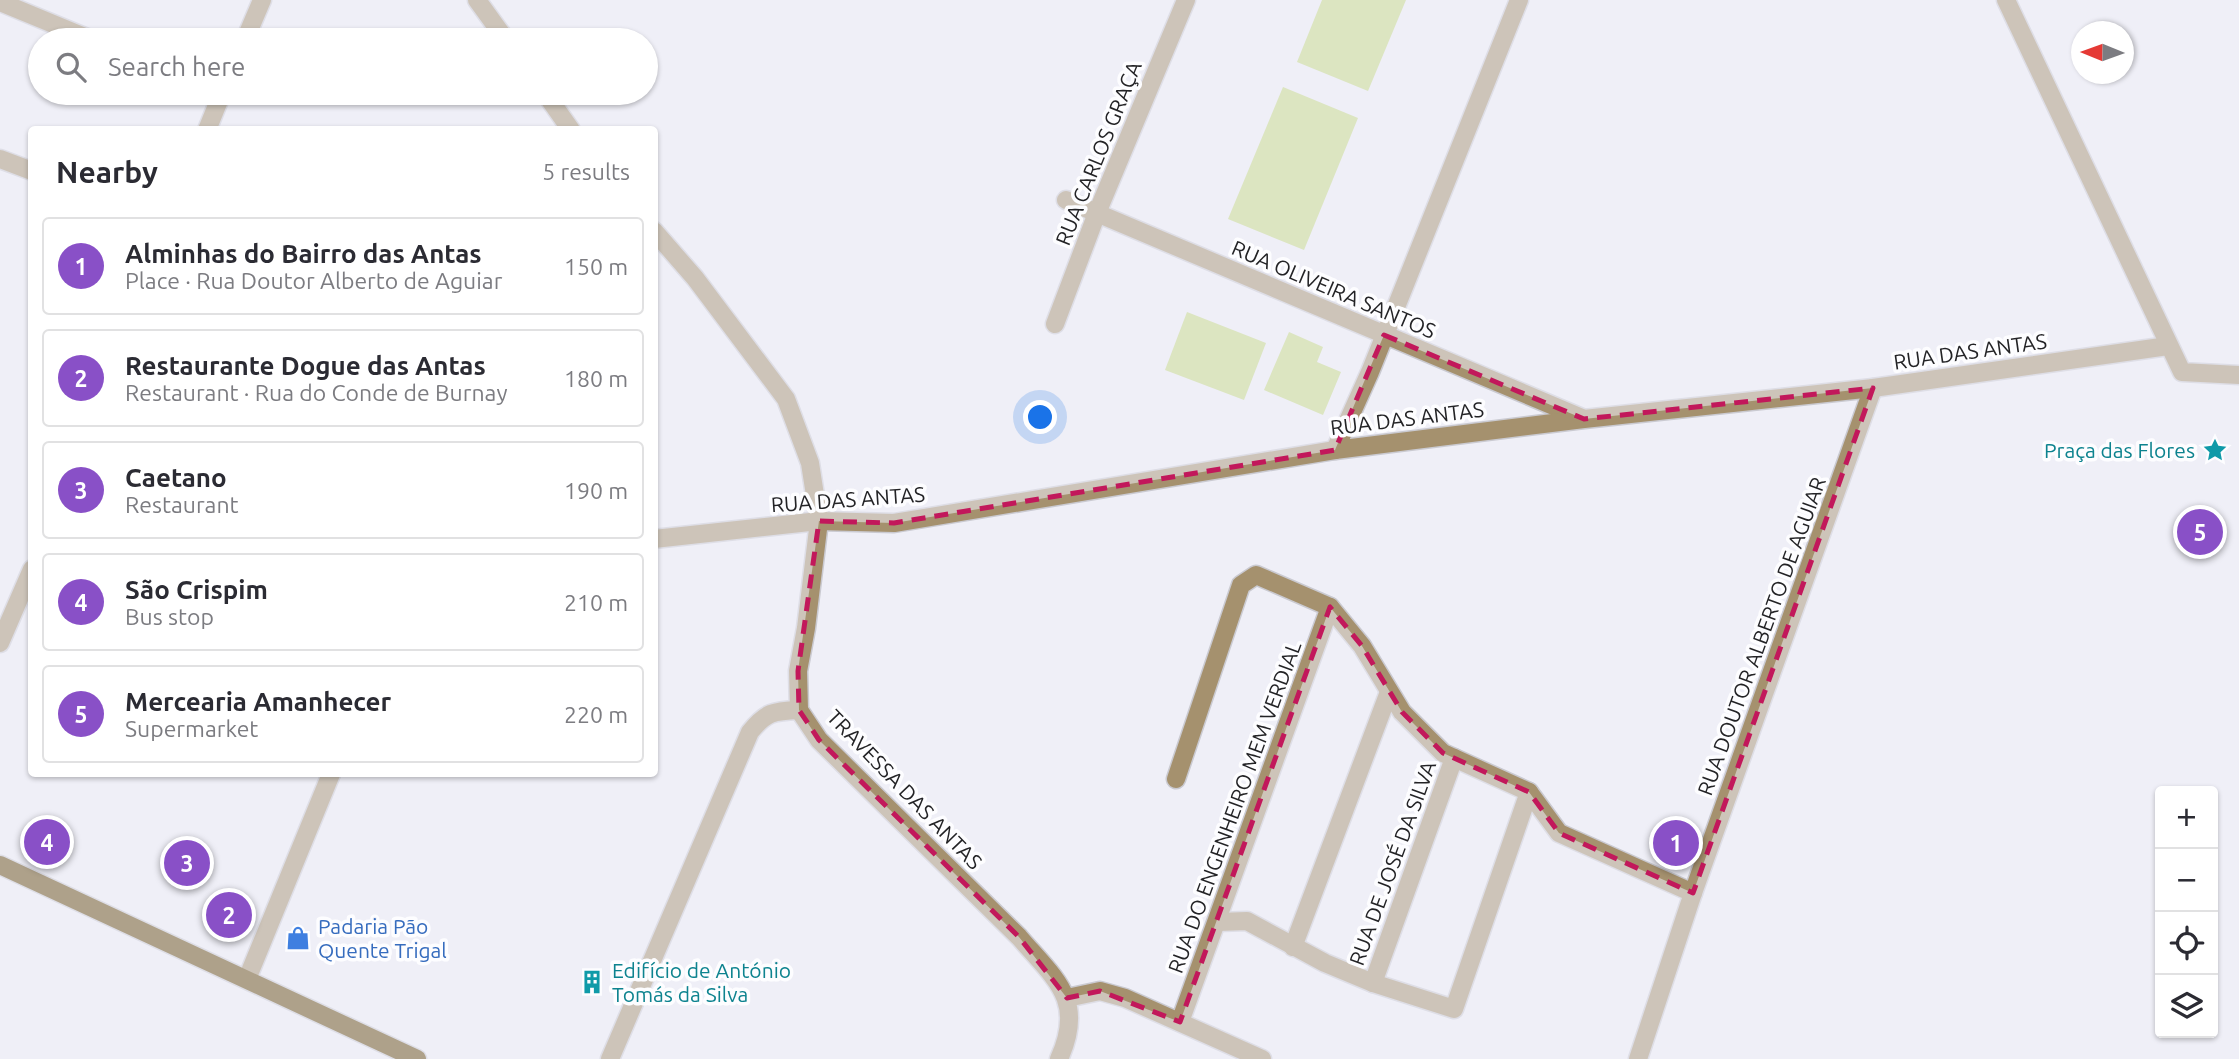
<!DOCTYPE html>
<html lang="en">
<head>
<meta charset="utf-8">
<style>
  :root { --surface:#fff; --page:#f7f7f7; --text:#2b2b33; --muted:#7c7c81; --line:#e1e1e2; --accent:#8950c7 }
  body { margin:0; font-family:Ubuntu,sans-serif; background:var(--page); color:var(--text) }
  .controls { position:absolute; right:21px; bottom:21px; display:grid; overflow:hidden; border-radius:7px; box-shadow:0 2px 5px #0004 }
  .controls button { width:63px; height:63px; display:grid; place-items:center; padding:0; border:0; border-bottom:2px solid var(--line); background:var(--surface); color:var(--text); font:35px sans-serif }
  .compass { position:absolute; left:2071px; top:21px; width:63px; height:63px; border-radius:50%; background:var(--surface); box-shadow:0 2px 5px #0004; rotate:271deg }
  .you { position:absolute; left:1041px; top:418px; width:24px; height:24px; margin:-18px; border:5px solid #fff; border-radius:50%; background:#1a73e8; box-shadow:0 0 0 10px #1a73e833 }
  .badge { display:grid; place-items:center; width:46px; height:46px; border-radius:50%; background:var(--accent); color:#fff; font-size:23px; font-weight:700 }
  .pin { position:absolute; translate:-50% -50%; border:4px solid #fff; box-shadow:0 2px 7px #0006 }
  .list { margin:0; padding:0; list-style:none }
  h2 { display:flex; justify-content:space-between; align-items:center; height:91px; margin:0; padding:0 28px; font-size:30px }
  h2 small { font-size:23px; font-weight:400; color:var(--muted) }
  .list li { display:grid; grid-template-columns:46px 1fr auto; gap:21px; align-items:center; box-sizing:border-box; height:98px; margin:0 14px 14px; padding:0 14px; border:2px solid var(--line); border-radius:7px }
  .list b { display:block; font-size:26px; white-space:nowrap }
  .list p { margin:0; font-size:23px; white-space:nowrap; color:var(--muted) }
  .list em { font-size:23px; font-style:normal; color:var(--muted) }
  .icon { flex:none; width:38px; height:38px; fill:none; stroke:currentColor; stroke-width:2; stroke-linecap:round; stroke-linejoin:round }
  .map { position:relative; flex:none; width:2239px; height:1059px; overflow:hidden }
  .search { position:absolute; background:var(--surface); box-shadow:0 2px 5px #0004; left:28px; top:28px; width:630px; height:77px; display:flex; align-items:center; gap:18px; box-sizing:border-box; padding:0 24px; border-radius:38px; color:var(--muted); font-size:26px }
  .panel { position:absolute; background:var(--surface); box-shadow:0 2px 5px #0004; left:28px; top:126px; width:630px; height:651px; border-radius:7px }
  .map>svg:first-child { display:block }
  .green { fill:#c5d97f }
  .lines { fill:none; stroke-linecap:round; stroke-linejoin:round }
  .minor-casing { stroke:#cacad1; stroke-width:21 }
  .major-casing { stroke:#cacad1; stroke-width:21 }
  .minor { stroke:#a5916e; stroke-width:18 }
  .major { stroke:#5f4406; stroke-width:18 }
  .marked { fill:none; stroke:#c2185b; stroke-width:5; stroke-dasharray:14 9; stroke-linejoin:round }
  .labels { text-anchor:middle; dominant-baseline:central; stroke-width:7; stroke-linejoin:round; paint-order:stroke }
  .street-label { font-size:21px; fill:#232326; stroke:#fdfdff }
  .culture-label { font-size:21px; fill:#0d838f; stroke:#fdfdff; text-anchor:end }
  .shop-label { font-size:21px; fill:#366cbe; stroke:#fdfdff; text-anchor:start }
</style>
</head>
<body>
<div class="map">
<svg width="2239" height="1059" viewBox="0 0 2239 1059">
  <rect width="100%" height="100%" fill="#efeff7"/>
  <g class="green">
    <path d="M1322 0H1406L1368 91 1297 62Z"/>
    <path d="M1283 87 1358 118 1304 250 1228 219Z"/>
    <path d="M1187 312 1266 343 1244 400 1165 370Z"/>
    <path d="M1289 332 1323 347 1317 362 1341 372 1323 415 1264 390Z"/>
  </g>
  <g class="lines">
    <g class="minor-casing">
      <g id="minor">
        <path d="M477 0 506 40"/>
        <path d="M2006 0 2182 372 2239 375"/>
        <path d="M0 2 92 40"/>
        <path d="M245 40 262 0"/>
        <path d="M545 93 571 130"/>
        <path d="M207 130 222 93"/>
        <path d="M0 159 32 171"/>
        <path d="M1066 200 1582 418"/>
        <path d="M654 231 695 278 786 399 810 463 819 521 806 628 798 671 799 710 819 740 1019 937C1055 979 1086 1000 1059 1059"/>
        <path d="M1055 324 1097 213 1186 0"/>
        <path d="M1335 450 1370 372 1519 0"/>
        <path d="M654 539 819 521 894 523 1335 450 1584 419 1873 388 2168 346"/>
        <path d="M0 643 32 569"/>
        <path d="M1176 779 1241 585 1256 575 1330 607 1362 646 1402 712 1443 753 1529 792 1559 833 1693 893"/>
        <path d="M1218 922 1247 921 1325 963 1373 983 1454 1009 1529 792"/>
        <path d="M1293 947 1389 692"/>
        <path d="M247 979 331 774"/>
        <path d="M1373 983 1454 758"/>
        <path d="M1067 998 1100 991 1125 998 1262 1059"/>
        <path d="M1180 1022 1330 607"/>
        <path d="M610 1059 750 732C766 712 773 711 799 710"/>
        <path d="M1638 1059 1693 893 1873 388"/>
      </g>
    </g>
    <g class="major-casing">
      <path id="major" d="M0 865 417 1059"/>
    </g>
    <use href="#minor" class="minor"/>
    <use href="#major" class="major"/>
  </g>
  <path d="M0 0H2239V1059H0ZM1384 335 1584 419 1873 388 1693 893 1559 833 1529 792 1443 753 1402 712 1362 646 1330 607 1180 1022 1100 991 1067 998 1019 937 819 740 799 710 798 671 819 521 894 523 1335 450Z" fill="#efeff7" fill-opacity=".55" fill-rule="evenodd"/>
  <path class="marked" d="M1384 335 1584 419 1873 388 1693 893 1559 833 1529 792 1443 753 1402 712 1362 646 1330 607 1180 1022 1100 991 1067 998 1019 937 819 740 799 710 798 671 819 521 894 523 1335 450Z"/>
  <defs>
    <g id="sight-bare" transform="scale(1.89)"><path d="M0-6L1.8-2.2L6-1.7L2.9 1.2L3.7 5.4L0 3.3L-3.7 5.4L-2.9 1.2L-6-1.7L-1.8-2.2Z" fill="#0f9aa8" stroke="#fdfdff" stroke-width="2.5" paint-order="stroke"/></g>
    <g id="shop-bare" transform="scale(1.89)"><path d="M-5-2.5h2.3a2.7 3.5 0 0 1 5.4 0H5L5.5 6h-11ZM-1.5-2.5h3a1.5 2.3 0 0 0-3 0Z" fill="#3f7fe0" stroke="#fdfdff" stroke-width="2.5" paint-order="stroke"/></g>
    <g id="building-bare" transform="scale(1.89)"><path d="M-4-6H4V6H1V3H-1V6H-4ZM-2.5-4.3h1.7v1.8h-1.7ZM.8-4.3h1.7v1.8H.8ZM-2.5-1h1.7V.8h-1.7ZM.8-1h1.7V.8H.8Z" fill="#0f9aa8" stroke="#fdfdff" stroke-width="2.5" paint-order="stroke"/></g>
  </defs>
  <g fill-rule="evenodd">
    <use href="#sight-bare" x="2215" y="450"/>
    <use href="#shop-bare" x="298" y="938"/>
    <use href="#building-bare" x="592" y="982"/>
  </g>
  <g class="labels">
    <g class="street-label">
      <text transform="translate(1098 153) rotate(-68)">RUA CARLOS GRAÇA</text>
      <text transform="translate(1334 289) rotate(23)">RUA OLIVEIRA SANTOS</text>
      <text transform="translate(1970 351) rotate(-8)">RUA DAS ANTAS</text>
      <text transform="translate(1407 418) rotate(-7)">RUA DAS ANTAS</text>
      <text transform="translate(848 499) rotate(-4)">RUA DAS ANTAS</text>
      <text transform="translate(1761 636) rotate(-70)">RUA DOUTOR ALBERTO DE AGUIAR</text>
      <text transform="translate(905 789) rotate(46)">TRAVESSA DAS ANTAS</text>
      <text transform="translate(1234 807) rotate(-70)">RUA DO ENGENHEIRO MEM VERDIAL</text>
      <text transform="translate(1392 863) rotate(-70)">RUA DE JOSÉ DA SILVA</text>
    </g>
    <g class="culture-label">
      <text x="2195" y="450">Praça das Flores</text>
      <text x="612" y="970" text-anchor="start">Edifício de António<tspan x="612" dy="24">Tomás da Silva</tspan></text>
    </g>
    <g class="shop-label">
      <text x="318" y="926">Padaria Pão<tspan x="318" dy="24">Quente Trigal</tspan></text>
    </g>
  </g>
</svg>
<div class="controls">
<button>+</button>
<button>−</button>
<button><svg class="icon" aria-label="locate" viewBox="0 0 24 24"><circle cx="12" cy="12" r="6"/><path d="M12 2v4M12 18v4M2 12h4M18 12h4"/></svg></button>
<button><svg class="icon" aria-label="layers" viewBox="0 0 24 24"><path d="M12 4l9 5-9 5-9-5zM3 14l9 5 9-5"/></svg></button>
</div>
<svg class="compass" viewBox="-18 -18 36 36"><path d="M0-13l5 13h-10z" fill="#e53935"/><path d="M0 13l5-13h-10z" fill="#7c7c81"/></svg>
<div class="you"></div>
<div class="pin badge" style="left:1676px;top:843px">1</div>
<div class="pin badge" style="left:229px;top:915px">2</div>
<div class="pin badge" style="left:187px;top:863px">3</div>
<div class="pin badge" style="left:47px;top:842px">4</div>
<div class="pin badge" style="left:2200px;top:532px">5</div>
<div class="search"><svg class="icon" aria-label="search" viewBox="0 0 24 24"><circle cx="10" cy="10" r="6"/><path d="M15 15l6 6"/></svg>Search here</div>
<section class="panel">
<h2>Nearby<small>5 results</small></h2>
<ul class="list">
<li><span class="badge">1</span><div><b>Alminhas do Bairro das Antas</b><p>Place · Rua Doutor Alberto de Aguiar</p></div><em>150 m</em></li>
<li><span class="badge">2</span><div><b>Restaurante Dogue das Antas</b><p>Restaurant · Rua do Conde de Burnay</p></div><em>180 m</em></li>
<li><span class="badge">3</span><div><b>Caetano</b><p>Restaurant</p></div><em>190 m</em></li>
<li><span class="badge">4</span><div><b>São Crispim</b><p>Bus stop</p></div><em>210 m</em></li>
<li><span class="badge">5</span><div><b>Mercearia Amanhecer</b><p>Supermarket</p></div><em>220 m</em></li>
</ul>
</section>
</div>
</body>
</html>
